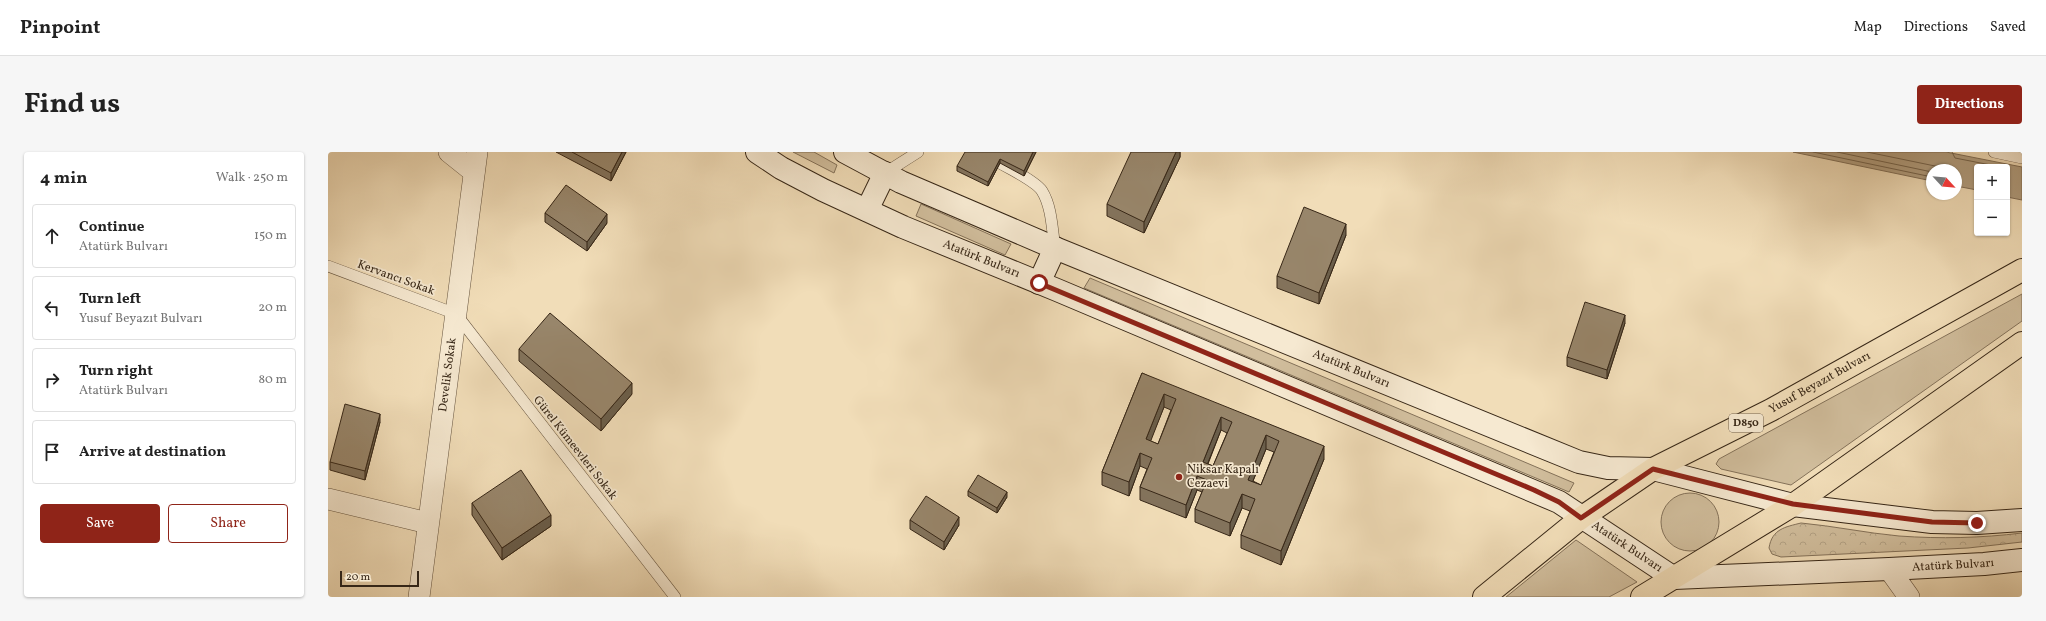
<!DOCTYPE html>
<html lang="en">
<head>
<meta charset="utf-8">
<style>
  :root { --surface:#fff; --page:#f6f6f6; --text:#222; --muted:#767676; --line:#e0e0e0; --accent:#8f2418 }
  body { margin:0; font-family:Vollkorn,serif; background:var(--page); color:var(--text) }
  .controls { position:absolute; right:12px; top:12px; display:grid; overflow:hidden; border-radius:4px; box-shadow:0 1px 3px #0004 }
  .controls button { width:36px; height:36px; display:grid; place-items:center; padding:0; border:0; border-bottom:1px solid var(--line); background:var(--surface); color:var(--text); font:20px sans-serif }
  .compass { position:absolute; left:1598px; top:12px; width:36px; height:36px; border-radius:50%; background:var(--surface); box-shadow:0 1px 3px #0004; rotate:116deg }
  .scale { position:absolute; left:12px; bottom:10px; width:79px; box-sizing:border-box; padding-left:4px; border:2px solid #372717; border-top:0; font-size:11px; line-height:14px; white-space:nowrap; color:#372717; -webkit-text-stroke:3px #f6e9d1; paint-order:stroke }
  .stop { position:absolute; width:12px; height:12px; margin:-9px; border:3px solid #8f2418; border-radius:50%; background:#fff }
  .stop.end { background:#8f2418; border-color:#fff; box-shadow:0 1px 4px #0008 }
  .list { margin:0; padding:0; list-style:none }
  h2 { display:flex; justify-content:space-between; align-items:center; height:52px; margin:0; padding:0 16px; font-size:17px }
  h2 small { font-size:13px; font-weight:400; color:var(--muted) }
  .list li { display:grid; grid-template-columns:26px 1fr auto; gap:12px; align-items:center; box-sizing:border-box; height:64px; margin:0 8px 8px; padding:0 8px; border:1px solid var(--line); border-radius:4px }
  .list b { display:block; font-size:15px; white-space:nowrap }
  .list p { margin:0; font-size:13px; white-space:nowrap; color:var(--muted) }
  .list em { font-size:13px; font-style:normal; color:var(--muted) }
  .actions { display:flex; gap:8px; padding:12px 16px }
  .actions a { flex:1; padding:9px 0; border:1px solid var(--accent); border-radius:4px; text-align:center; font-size:14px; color:var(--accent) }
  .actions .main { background:var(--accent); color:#fff }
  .icon { flex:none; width:22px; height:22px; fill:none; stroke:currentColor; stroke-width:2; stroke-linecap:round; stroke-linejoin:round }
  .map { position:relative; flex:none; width:1694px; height:445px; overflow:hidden; border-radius:4px }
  header { display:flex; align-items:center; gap:24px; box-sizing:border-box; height:56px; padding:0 20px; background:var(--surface); border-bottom:1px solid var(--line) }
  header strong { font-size:19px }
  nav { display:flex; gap:22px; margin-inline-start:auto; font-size:14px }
  .intro { display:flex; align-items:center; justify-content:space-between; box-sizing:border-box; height:96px; padding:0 24px }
  h1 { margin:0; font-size:28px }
  .button { padding:10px 18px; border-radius:4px; background:var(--accent); color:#fff; font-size:14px; font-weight:700 }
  main { display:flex; gap:24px; padding:0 24px }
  aside { flex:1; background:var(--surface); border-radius:4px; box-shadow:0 1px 3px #0004 }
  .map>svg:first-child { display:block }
  .green { fill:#d1be9d; stroke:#84725a }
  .forest { fill:url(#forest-crowns); stroke:#84725a }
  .water { fill:#b29f81; stroke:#816f57 }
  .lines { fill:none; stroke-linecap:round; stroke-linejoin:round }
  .shore { stroke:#74634c; stroke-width:1 }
  .lane-casing { stroke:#66543f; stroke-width:12 }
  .street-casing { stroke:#66543f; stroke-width:22 }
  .secondary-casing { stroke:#372717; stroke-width:24 }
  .primary-casing { stroke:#372717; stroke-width:24 }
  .lane { stroke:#f6e9d1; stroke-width:11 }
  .street { stroke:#f6e9d1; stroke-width:21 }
  .secondary { stroke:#f6e9d1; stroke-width:22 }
  .primary { stroke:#f1ddb8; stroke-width:22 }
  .wall { fill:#83735c; stroke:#372717; fill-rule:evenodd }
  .shaded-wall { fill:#6a5e4b; stroke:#372717 }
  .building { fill:#98866b; stroke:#372717; fill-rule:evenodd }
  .route { stroke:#8f2418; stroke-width:5 }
  .poi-dot { fill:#8f2418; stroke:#f6e9d1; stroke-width:1.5 }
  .labels { text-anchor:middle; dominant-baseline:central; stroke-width:3.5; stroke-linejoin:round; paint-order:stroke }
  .shield { fill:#f6e9d1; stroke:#70614f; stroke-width:1 }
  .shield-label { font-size:11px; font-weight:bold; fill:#372717 }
  .street-label { font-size:12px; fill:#372717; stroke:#f6e9d1 }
  .poi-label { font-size:12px; fill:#372717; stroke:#f6e9d1; text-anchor:start }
</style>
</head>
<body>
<header>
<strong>Pinpoint</strong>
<nav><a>Map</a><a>Directions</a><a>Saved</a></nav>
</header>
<div class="intro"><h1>Find us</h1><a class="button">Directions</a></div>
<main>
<aside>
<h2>4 min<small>Walk · 250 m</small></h2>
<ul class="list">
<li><svg class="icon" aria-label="ahead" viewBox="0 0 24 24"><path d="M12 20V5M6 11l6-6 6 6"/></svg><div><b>Continue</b><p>Atatürk Bulvarı</p></div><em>150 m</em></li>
<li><svg class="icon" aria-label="left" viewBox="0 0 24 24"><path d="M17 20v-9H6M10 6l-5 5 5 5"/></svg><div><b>Turn left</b><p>Yusuf Beyazıt Bulvarı</p></div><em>20 m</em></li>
<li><svg class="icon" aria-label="right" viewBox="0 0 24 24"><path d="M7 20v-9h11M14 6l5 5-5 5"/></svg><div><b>Turn right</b><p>Atatürk Bulvarı</p></div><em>80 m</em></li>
<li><svg class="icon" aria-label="arrive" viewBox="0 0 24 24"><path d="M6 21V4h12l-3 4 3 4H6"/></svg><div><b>Arrive at destination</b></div></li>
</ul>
<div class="actions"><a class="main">Save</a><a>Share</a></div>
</aside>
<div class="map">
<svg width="1694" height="445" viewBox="0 0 1694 445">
  <defs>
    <pattern id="forest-crowns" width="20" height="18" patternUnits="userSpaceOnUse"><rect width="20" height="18" fill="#d1be9d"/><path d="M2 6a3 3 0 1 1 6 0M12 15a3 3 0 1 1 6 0" fill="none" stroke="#b4a386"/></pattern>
  </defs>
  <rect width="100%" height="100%" fill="#f1ddb8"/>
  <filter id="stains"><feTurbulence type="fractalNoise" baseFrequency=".005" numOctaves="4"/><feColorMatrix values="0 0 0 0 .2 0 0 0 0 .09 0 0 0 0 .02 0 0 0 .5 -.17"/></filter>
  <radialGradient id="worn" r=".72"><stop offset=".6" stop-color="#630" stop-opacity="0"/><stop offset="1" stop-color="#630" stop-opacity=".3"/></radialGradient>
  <g class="green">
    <path d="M465 0H486L509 13 506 21Z"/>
    <path d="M593 52 683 92 677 103 588 64Z"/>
    <path d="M762 126 1246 331 1241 340 756 136Z"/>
    <path d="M1694 142V169L1463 333 1393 317 1388 312 1391 307Z"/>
    <circle cx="1362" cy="370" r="29"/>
    <path d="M1248 388 1309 430 1281 445H1178Z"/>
  </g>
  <path class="forest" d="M1473 371C1506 374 1538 381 1571 384 1613 387 1653 386 1694 381V390L1640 396 1453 405 1444 402 1441 396C1444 377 1457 375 1473 371Z"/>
  <path class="water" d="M1465 0H1618L1694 15V48L1679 45V15H1649V38L1628 34V18H1604V29Z"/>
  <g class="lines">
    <g class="shore">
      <path d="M1485 0 1604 25"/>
      <path d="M1509 0 1604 20"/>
      <path d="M1539 0 1607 14 1614 18"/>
      <path d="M1624 0 1627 6 1673 15"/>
    </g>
    <g class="lane-casing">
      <g id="lane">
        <path d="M648 0C661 5 707 28 714 39 724 55 724 78 727 96"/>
        <path d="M1666 0 1694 6"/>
        <path d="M557 21 590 0"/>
        <path d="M0 114 128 162 347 445"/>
      </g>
    </g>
    <g class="street-casing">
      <g id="street">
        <path d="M121 0 146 20"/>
        <path d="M0 347 100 371"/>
        <path d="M1561 417 1581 445"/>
        <path id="s1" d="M91 445 149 0"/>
      </g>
    </g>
    <g class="secondary-casing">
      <g id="secondary">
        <path id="s2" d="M429 0 453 16 495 38 575 75 729 138 1231 350 1346 426 1561 417 1656 412 1694 408"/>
        <path id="s3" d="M517 0 573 30 727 96 1251 310 1280 316 1325 317 1465 353 1604 370 1649 371 1694 368"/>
        <path d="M539 58 557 21"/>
        <path d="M711 131 727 96"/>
      </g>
    </g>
    <g class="primary-casing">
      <g id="primary">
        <path id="s4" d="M1156 445 1253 366 1325 317 1443 258 1694 118"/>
        <path d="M1314 445 1465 353 1694 191"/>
      </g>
    </g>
    <use href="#lane" class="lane"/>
    <use href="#street" class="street"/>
    <use href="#secondary" class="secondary"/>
    <use href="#primary" class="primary"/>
  </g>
  <g class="wall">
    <path d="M228 0H298L283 29Z"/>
    <path d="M708 0 696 24 672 11 660 34 629 19V14Z"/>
    <path d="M852 0V5L816 81 779 64V52Z"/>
    <path d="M217 61 279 71 259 99 217 70Z"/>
    <path d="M1018 83 991 152 949 136V124Z"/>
    <path d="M1297 171 1279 227 1239 214V205Z"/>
    <path d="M191 197 304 242 273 279 191 209Z"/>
    <path d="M814 221 996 307 953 413 913 396V383L922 359 914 356 902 384 867 370V357L874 340 869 338 858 366 812 348V335L819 317 812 314 801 344 774 333V320ZM836 255 843 258 830 292 822 289ZM893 278 899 281 885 314 880 312ZM938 297 946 300 933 333 925 329Z"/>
    <path d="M52 270 37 328 2 318V310Z"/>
    <path d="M640 339 679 345 669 361 640 344Z"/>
    <path d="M144 351 223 374 174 408 144 363Z"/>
    <path d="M582 368 631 373 616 398 582 377Z"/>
  </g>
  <g class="shaded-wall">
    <path d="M294 0H298L283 29V21Z"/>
    <path d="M705 0H708L696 24V19Z"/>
    <path d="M848 0H852V5L816 81V70Z"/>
    <path d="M672 7V11L660 34V30Z"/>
    <path d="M279 62V71L259 99V90Z"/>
    <path d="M1018 72V83L991 152V141Z"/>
    <path d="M1297 163V171L1279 227V218Z"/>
    <path d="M304 231V242L273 279V267Z"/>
    <path d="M836 242V255L818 301V287Z"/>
    <path d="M52 262V270L37 328V319Z"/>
    <path d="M893 265V278L875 323V310Z"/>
    <path d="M938 283V297L920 341V328Z"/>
    <path d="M996 294V307L953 413V399Z"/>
    <path d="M812 301V314L801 344V330Z"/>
    <path d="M869 324V338L858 366V353Z"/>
    <path d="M679 340V345L669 361V356Z"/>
    <path d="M914 342V356L902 384V371Z"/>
    <path d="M223 363V374L174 408V396Z"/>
    <path d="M631 365V373L616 398V390Z"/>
  </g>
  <g class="building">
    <path d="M244 0H294L283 21Z"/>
    <path d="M637 0H705L696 19 672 7 660 30 629 14Z"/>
    <path d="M803 0H848L816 70 779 52Z"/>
    <path d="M238 33 279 62 259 90 217 61Z"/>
    <path d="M976 55 1018 72 991 141 949 124Z"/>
    <path d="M1257 150 1297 163 1279 218 1239 205Z"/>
    <path d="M222 161 304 231 273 267 191 197Z"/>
    <path d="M814 221 996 294 953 399 913 383 927 347 914 342 902 371 867 357 879 328 869 324 858 353 812 335 824 306 812 301 801 330 774 320ZM836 242 848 247 830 292 818 287ZM893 265 904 270 885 314 875 310ZM938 283 951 289 933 333 920 328Z"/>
    <path d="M17 252 52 262 37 319 2 310Z"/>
    <path d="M193 318 223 363 174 396 144 351Z"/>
    <path d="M650 323 679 340 669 356 640 339Z"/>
    <path d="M598 344 631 365 616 390 582 368Z"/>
  </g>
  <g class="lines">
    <path class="route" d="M711 131 1206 338 1231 350 1253 366 1325 317 1465 352 1604 370 1649 371"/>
  </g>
  <circle class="poi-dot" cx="851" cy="325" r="4"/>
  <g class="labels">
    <rect class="shield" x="1401" y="262" width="34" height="18" rx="3"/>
    <g class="shield-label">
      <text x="1418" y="271">D850</text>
    </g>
    <g class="street-label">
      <text stroke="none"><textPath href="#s2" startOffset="249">Atatürk Bulvarı</textPath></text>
      <text transform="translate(68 126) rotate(20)">Kervancı Sokak</text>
      <text stroke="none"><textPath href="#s3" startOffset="551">Atatürk Bulvarı</textPath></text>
      <text stroke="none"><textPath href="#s1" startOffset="224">Develik Sokak</textPath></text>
      <text stroke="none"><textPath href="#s4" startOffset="400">Yusuf Beyazıt Bulvarı</textPath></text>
      <text transform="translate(247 296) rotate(52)">Gürel Kümeevleri Sokak</text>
      <text stroke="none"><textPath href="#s2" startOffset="957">Atatürk Bulvarı</textPath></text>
      <text stroke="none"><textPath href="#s2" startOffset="1293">Atatürk Bulvarı</textPath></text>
    </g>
    <g class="poi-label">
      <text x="859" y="318">Niksar Kapalı<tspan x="859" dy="14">Cezaevi</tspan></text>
    </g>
  </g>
  <rect width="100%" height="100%" filter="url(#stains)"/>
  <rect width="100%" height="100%" fill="url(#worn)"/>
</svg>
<div class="controls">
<button>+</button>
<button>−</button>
</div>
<svg class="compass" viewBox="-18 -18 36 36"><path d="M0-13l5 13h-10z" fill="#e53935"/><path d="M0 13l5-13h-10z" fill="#767676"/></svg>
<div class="scale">20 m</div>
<div class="stop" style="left:711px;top:131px"></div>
<div class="stop end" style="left:1649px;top:371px"></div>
</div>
</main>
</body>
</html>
